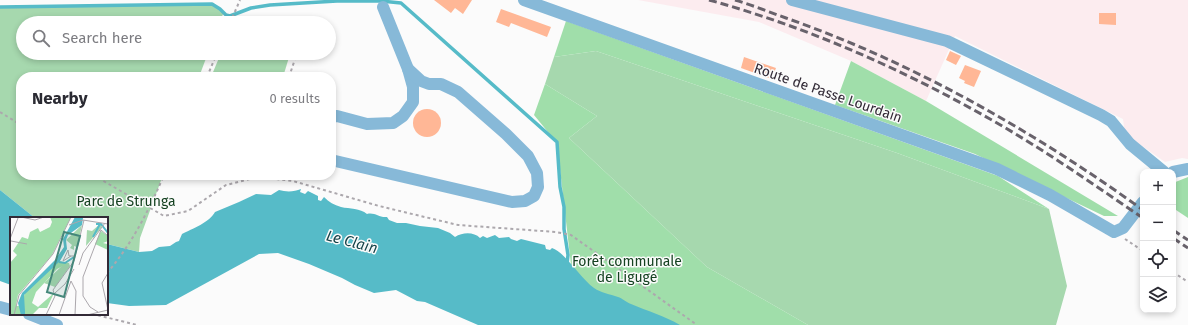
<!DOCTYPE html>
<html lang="en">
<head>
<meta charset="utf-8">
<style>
  :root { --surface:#fff; --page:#f7f7f7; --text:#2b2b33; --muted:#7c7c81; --line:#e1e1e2 }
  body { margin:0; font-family:"Fira Sans",sans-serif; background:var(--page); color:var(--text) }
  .controls { position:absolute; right:12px; bottom:12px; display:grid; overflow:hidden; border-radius:8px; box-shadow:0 2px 6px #0003 }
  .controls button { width:36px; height:36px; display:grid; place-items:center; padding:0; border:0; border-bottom:1px solid var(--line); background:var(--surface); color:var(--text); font:20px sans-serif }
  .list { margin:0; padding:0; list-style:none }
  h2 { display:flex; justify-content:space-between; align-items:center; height:52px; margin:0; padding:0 16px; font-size:17px }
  h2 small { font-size:13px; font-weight:400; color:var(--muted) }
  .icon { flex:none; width:22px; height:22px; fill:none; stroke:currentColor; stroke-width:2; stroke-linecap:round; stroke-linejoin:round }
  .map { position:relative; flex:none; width:1188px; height:325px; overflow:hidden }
  .search { position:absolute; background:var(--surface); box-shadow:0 2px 6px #0003; left:16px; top:16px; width:320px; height:44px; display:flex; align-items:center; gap:10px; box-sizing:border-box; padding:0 14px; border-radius:22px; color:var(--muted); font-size:15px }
  .panel { position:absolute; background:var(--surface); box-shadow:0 2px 6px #0003; left:16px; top:72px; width:320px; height:108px; border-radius:16px }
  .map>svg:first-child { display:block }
  .industrial { fill:#fcecef }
  .green { fill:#a6d8ae }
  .forest { fill:#a0deaa }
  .water { fill:#56bbc8 }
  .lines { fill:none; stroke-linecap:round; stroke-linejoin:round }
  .stream { stroke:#56bbc8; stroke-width:3.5 }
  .building { fill:#ffb796 }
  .path { stroke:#aca8ad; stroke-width:2; stroke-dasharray:3 3; stroke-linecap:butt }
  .minor { stroke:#87b9d8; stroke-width:12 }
  .rail { stroke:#68626b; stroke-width:3; stroke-dasharray:8 4; stroke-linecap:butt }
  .labels { text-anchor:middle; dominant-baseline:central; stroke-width:3; stroke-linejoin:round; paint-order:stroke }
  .street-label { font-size:14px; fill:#322a36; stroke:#fbfbfb }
  .park-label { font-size:14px; fill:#154221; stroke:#fbfbfb }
  .water-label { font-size:15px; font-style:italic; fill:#16444a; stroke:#fbfbfb }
  .inset-river { fill:none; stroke:#56bbc8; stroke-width:2 }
  .inset-road { fill:none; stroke:#aba7ac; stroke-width:1 }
  .view { fill:#44877a; fill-opacity:0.15; stroke:#44877a; stroke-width:2 }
  .inset-edge { fill:none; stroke:#322a36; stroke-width:2 }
</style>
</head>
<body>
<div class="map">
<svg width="1188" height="325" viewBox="0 0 1188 325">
  <rect width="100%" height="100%" fill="#fbfbfb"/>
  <path class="industrial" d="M638 0H1188V159L1182 158 1165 162 1125 134 1123 119 955 36 926 101 851 61 759 22Z"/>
  <g class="green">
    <path d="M212 4 224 12 219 23H23V53H208L199 77H21V175H163L140 238 139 252 107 244V218H35L0 190V7Z"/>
    <path d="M596 51 897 153 1049 209 1067 286 1056 325H808L707 267 569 138 597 116 545 84 554 57Z"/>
    <path d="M221 53H287L290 54 283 77H211Z"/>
  </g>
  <g class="forest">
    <path d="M566 21 998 176 1049 209 897 153 596 51 554 57Z"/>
    <path d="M851 61 926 101 1118 216H1104L975 154 835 105Z"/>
    <path d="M545 84 597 116 569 138 707 267 808 325H612L573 302 571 265 557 143 534 115Z"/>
    <path d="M1188 177V218L1173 208V183Z"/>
  </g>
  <g class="water">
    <path d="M301 189 300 192 305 194 308 191 318 196V200L321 201 324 197C329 202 334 205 341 207 350 209 360 208 367 214 375 212 379 218 387 217L389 220 397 223H406L420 226 438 228 450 233 455 237C463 232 474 232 480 238L483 236 487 238 495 235 499 238 509 237 511 239 517 241 521 239 545 245 546 249 550 250 552 248C565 252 581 279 594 288 601 293 610 294 618 297 622 298 626 302 631 304 647 311 665 316 680 325H478L425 302 417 301 396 290 374 293 355 285 342 278 309 264 278 253 259 254 166 305 129 306 107 303V244L139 252 152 251 159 247 170 246 176 242 179 241 182 234C192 229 210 222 215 212L239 202 256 194 271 195 279 190C286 192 294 192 301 189Z"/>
    <path d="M0 190 35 218H11V285L0 281Z"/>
  </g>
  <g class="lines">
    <path class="stream" d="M0 7 212 4 220 9 226 15 230 16 251 8 270 5 337 1H381L401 3 557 142 560 187 564 207V229L568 255 567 264"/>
  </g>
  <g class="building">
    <path d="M434 0H472L463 14 455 8 451 13Z"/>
    <path d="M501 9 551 27 547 37 511 23 509 27 496 22Z"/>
    <path d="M1099 13H1116V25L1099 24Z"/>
    <path d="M950 51 961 56 956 65 946 60Z"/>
    <path d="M744 57 776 68 772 79 741 68Z"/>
    <path d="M965 65 981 71 974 87 964 83 965 81 959 78Z"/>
    <circle cx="427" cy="123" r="14"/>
  </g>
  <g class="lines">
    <g class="path">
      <path d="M230 23 240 0"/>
      <path d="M207 77 217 53"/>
      <path d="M289 77 297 53"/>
      <path d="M0 112 21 125"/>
      <path d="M93 175 164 216 188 211 226 185 258 177 293 181 379 206 458 225 556 232 571 235 697 325"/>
      <path d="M1125 239 1143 251"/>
      <path d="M1173 272 1188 282"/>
      <path d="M107 273C132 244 149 210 164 175"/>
      <path d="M86 314 97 315 137 325"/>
    </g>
    <g class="minor">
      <path d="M524 0 997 169 1050 195 1114 232 1123 228 1143 202"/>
      <path d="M792 0 947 41 1101 115 1111 121 1130 144 1164 172"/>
      <path d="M331 117 337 116 367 124 393 123 403 116 413 102V87L408 69 383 7"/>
      <path d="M331 160 512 202 525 201 534 196 538 187 537 173 528 156 506 134 458 92 441 84H429L421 81 408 69"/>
      <path d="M1173 172 1188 169"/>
      <path d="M0 307 11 310"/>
      <path d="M29 314 57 325"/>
    </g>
    <g class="rail">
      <path d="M709 0C807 27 902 69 990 119 1043 149 1093 184 1143 218"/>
      <path d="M735 0C752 5 769 12 786 18 914 63 1033 131 1143 210"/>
      <path d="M1173 230 1188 240"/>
      <path d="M1173 238 1188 248"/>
    </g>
  </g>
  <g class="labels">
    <g class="street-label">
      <text transform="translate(828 93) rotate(19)">Route de Passe Lourdain</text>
    </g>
    <g class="park-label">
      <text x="126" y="201">Parc de Strunga</text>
      <text x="627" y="261">Forêt communale<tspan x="627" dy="16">de Ligugé</tspan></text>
    </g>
    <g class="water-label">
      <text transform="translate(352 242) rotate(15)">Le Clain</text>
    </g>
  </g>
  <g transform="translate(10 217)">
    <rect width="98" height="98" fill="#fbfbfb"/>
    <path d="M90 7 92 10 76 29 77 13 82 14ZM72 8 67 30 64 29V33L60 31 62 28 56 23ZM55 46H59L60 49 45 70 34 66Z" fill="#a6d8ae"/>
    <path d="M40 0H61L42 38 8 78 6 89H10L15 76 47 44 59 46 47 52 26 75 22 86 28 90 44 76 37 91H29L22 98H0V46L7 38 3 34 12 20 18 22 20 15 28 11 30 15 40 10 42 5ZM91 14 98 19V24L93 26 97 27 98 33 85 27Z" fill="#a0deaa"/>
    <path d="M65 0 73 1 72 8 58 18 56 23 57 32 50 44 14 78 15 95V98H11L8 86 12 76 45 43 54 30 53 22Z" fill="#56bbc8"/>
    <path class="inset-river" d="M86 7H91L98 16M83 20 90 7M49 45 55 46 64 40"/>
    <path class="inset-road" d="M11 0 25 3 34 0M59 8 73 3 98 7M0 22 8 1M1 24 17 27M61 39 53 44 58 33 59 39H65M69 48 73 36 95 6M45 76 55 67 64 52M98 93 92 66 98 56M88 95 80 90 73 79V60L91 13 98 19M4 98 9 78 43 37 61 0M36 98 45 79 43 73 64 44 74 3M49 98 61 64 66 74 65 98M77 98 98 93"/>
    <path class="view" d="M54 15 70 19 54 80 37 75Z"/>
    <rect width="98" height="98" class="inset-edge"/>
  </g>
</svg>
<div class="controls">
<button>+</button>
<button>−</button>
<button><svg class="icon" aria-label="locate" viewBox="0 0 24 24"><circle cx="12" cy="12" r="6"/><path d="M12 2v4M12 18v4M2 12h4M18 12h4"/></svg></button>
<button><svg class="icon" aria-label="layers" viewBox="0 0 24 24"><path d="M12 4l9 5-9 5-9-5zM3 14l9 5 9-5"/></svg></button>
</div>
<div class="search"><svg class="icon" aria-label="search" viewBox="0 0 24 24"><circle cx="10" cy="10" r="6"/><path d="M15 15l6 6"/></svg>Search here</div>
<section class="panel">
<h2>Nearby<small>0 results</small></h2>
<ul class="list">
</ul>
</section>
</div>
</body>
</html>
